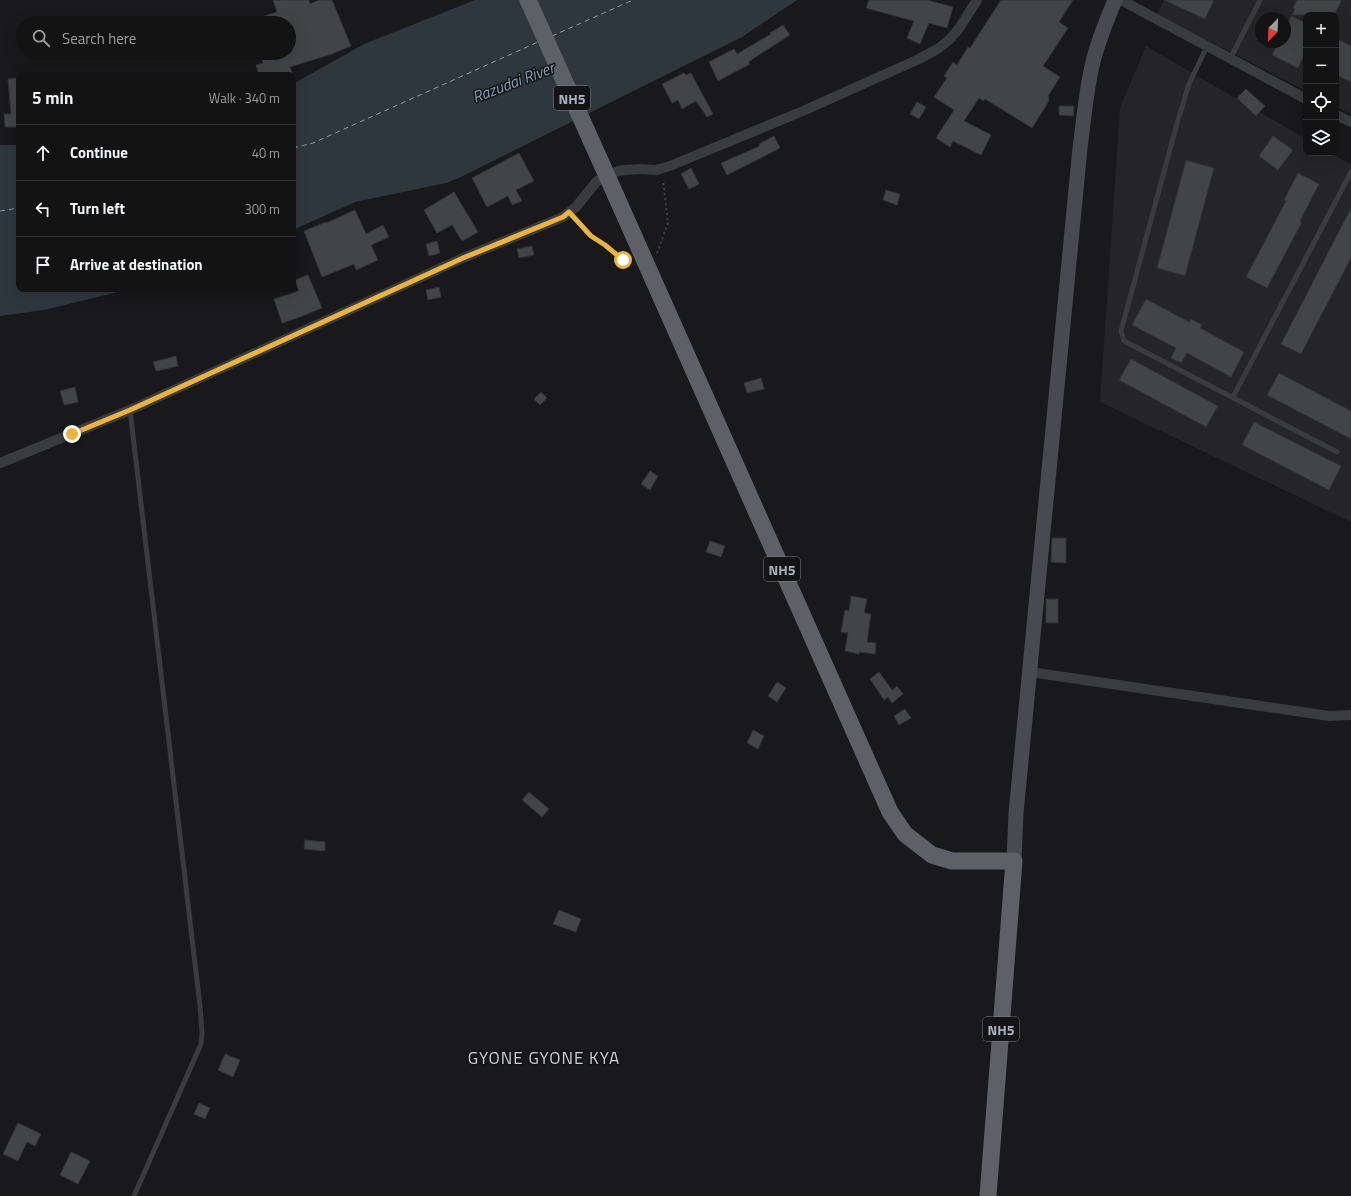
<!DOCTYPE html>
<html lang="en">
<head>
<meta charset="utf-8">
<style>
  :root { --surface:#131314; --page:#202022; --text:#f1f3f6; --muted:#9d9ea0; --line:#323234 }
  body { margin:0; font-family:"Titillium Web",sans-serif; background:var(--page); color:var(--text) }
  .controls { position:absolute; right:12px; top:12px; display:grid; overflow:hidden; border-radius:8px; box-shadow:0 4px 16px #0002 }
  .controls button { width:36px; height:36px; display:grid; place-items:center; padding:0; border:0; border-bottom:1px solid var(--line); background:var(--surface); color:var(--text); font:20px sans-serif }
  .compass { position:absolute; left:1255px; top:12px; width:36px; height:36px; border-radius:50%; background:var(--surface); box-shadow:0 4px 16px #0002; rotate:203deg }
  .stop { position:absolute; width:12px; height:12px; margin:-9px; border:3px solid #ebb340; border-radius:50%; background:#fff }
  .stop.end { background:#ebb340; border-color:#fff; box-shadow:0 1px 4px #0008 }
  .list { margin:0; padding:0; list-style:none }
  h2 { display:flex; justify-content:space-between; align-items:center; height:52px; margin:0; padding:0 16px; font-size:17px }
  h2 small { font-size:13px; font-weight:400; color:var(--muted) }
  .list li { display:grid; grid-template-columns:26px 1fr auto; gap:12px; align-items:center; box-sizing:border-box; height:56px; padding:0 16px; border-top:1px solid var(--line) }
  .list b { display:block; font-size:15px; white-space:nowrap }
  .list em { font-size:13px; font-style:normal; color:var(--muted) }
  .icon { flex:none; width:22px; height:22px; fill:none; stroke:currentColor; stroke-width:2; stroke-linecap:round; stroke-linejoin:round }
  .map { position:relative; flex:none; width:1351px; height:1196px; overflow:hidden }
  .search { position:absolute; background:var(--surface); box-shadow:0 4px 16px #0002; left:16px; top:16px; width:280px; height:44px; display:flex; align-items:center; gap:10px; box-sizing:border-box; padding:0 14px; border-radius:22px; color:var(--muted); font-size:15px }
  .panel { position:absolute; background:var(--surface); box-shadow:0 4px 16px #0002; left:16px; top:72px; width:280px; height:220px; border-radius:8px }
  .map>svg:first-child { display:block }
  .built { fill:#252528; fill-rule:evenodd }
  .water { fill:#2f373e }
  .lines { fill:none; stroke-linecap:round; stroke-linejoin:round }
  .ferry { stroke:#849db3; stroke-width:1; stroke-dasharray:5 4; stroke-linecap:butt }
  .building { fill:#434448; stroke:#333337 }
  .path { stroke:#404246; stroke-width:2; stroke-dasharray:2 3; stroke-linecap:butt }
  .service { stroke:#3a3b3f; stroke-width:5 }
  .minor { stroke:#3a3b3f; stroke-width:10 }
  .secondary { stroke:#484a4f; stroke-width:15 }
  .trunk { stroke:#5e6067; stroke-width:17 }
  .trunk-bridge { stroke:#5e6067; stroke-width:17 }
  .route { stroke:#ebb340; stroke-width:5 }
  .labels { text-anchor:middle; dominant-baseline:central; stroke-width:3; stroke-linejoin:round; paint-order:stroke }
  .shield { fill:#141416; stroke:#7e8189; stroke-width:1 }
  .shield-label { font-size:14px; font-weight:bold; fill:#abb0ba }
  .water-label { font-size:16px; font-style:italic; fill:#849db3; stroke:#141416 }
  .quarter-label { font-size:17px; letter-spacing:1px; fill:#cccfd6; stroke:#141416 }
</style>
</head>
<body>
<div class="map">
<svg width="1351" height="1196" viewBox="0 0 1351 1196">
  <rect width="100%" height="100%" fill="#19191b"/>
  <g class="built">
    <path d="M1164 0H1351V114L1336 107V15H1306V91L1157 14ZM1261 18H1285V42H1261Z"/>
    <path d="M1146 46 1306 139V153H1331L1351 165V522L1100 402 1120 108Z"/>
  </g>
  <g class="water">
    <path d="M475 0H797L742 37 461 177 446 183 355 202 293 230V84L364 44Z"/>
    <path d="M0 145H19V289H130L44 310 0 316Z"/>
  </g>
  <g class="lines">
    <g class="ferry">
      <path d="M552 36 633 0"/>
      <path d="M293 148 313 143 538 42"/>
      <path d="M0 211 19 208"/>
    </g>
  </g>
  <g class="building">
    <path d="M273 0H309L310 4 319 0H332L351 46 332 54 290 67 293 75H259L256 65 263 63 260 53H289V23H249V21L277 12Z"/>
    <path d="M869 0H927L953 7 947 28 929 23 920 44 907 38 914 21 866 8Z"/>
    <path d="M1001 0H1073L1059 22 1068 28 1043 66 1060 77 1048 96 1049 101 1032 128 985 99 984 101 979 98 964 121 991 135 981 155 953 141 950 147 936 138 954 110 934 97 947 78 944 76 953 62 957 65 968 47 970 48Z"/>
    <path d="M1164 0H1214L1205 19Z"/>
    <path d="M1297 0H1342L1334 15H1292L1295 9 1293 8Z"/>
    <path d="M1291 16 1306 23V51L1298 68 1272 55 1278 42H1285V29Z"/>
    <path d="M783 25 790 35 748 62 750 64 718 81 709 62 734 49 737 54 771 34 770 33Z"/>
    <path d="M1336 38 1351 46V82L1336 75Z"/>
    <path d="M684 73 686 75 691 73 713 114 707 117 696 101 682 109 678 100 672 103 662 84Z"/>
    <path d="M19 78V127H5L4 114H11L8 79Z"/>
    <path d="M1246 89 1265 106 1256 116 1237 98Z"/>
    <path d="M917 102 926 107 919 119 910 114Z"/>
    <path d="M1059 106H1074L1073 116 1059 115Z"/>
    <path d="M774 136 780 148 727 175 721 163 760 146 759 144Z"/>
    <path d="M1273 136 1293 150 1278 170 1259 156Z"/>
    <path d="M519 153 534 181 516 190 522 201 512 205 508 196 487 207 472 178Z"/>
    <path d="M1186 160 1214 168 1185 276 1157 268Z"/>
    <path d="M691 168 699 184 689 189 681 174Z"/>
    <path d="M1298 173 1319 184 1300 221 1302 222 1267 288 1246 277 1286 201 1284 200Z"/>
    <path d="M886 190 900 194 897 205 883 200Z"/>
    <path d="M454 192 478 232 462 241 452 225 437 233 424 210Z"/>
    <path d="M1351 208V258L1301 354 1281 344Z"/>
    <path d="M355 210 366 234 383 225 389 237 371 245 378 260 356 270 354 264 322 277 304 231 326 222V223Z"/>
    <path d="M437 241 440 253 429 256 426 244Z"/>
    <path d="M532 246 534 255 519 258 517 249Z"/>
    <path d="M308 275 322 308 300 317 282 323 274 299 299 291 295 280Z"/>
    <path d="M439 287 441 297 428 300 426 290Z"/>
    <path d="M1146 299 1189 322 1191 319 1202 325 1200 328 1244 352 1231 377 1187 353 1181 363 1171 358 1176 348 1132 325Z"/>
    <path d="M176 356 178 366 156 371 153 362Z"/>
    <path d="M1131 359 1218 406 1206 427 1119 380Z"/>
    <path d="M1279 373 1351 411V439L1267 395Z"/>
    <path d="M761 378 764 389 747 393 744 383Z"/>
    <path d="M75 387 78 402 64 405 60 391Z"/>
    <path d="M541 392 547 398 540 405 534 399Z"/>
    <path d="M1254 422 1341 466 1329 490 1242 445Z"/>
    <path d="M650 471 658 476 650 490 641 484Z"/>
    <path d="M1052 538H1066V563L1051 562Z"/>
    <path d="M710 541 725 546 721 557 706 552Z"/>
    <path d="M851 596 867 599 864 613 871 614 867 642 876 643 875 654 859 652V654L845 651 848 633 841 632 845 610 849 611Z"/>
    <rect x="1046" y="599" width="12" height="24"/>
    <path d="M879 672 892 690 897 686 903 694 892 703 888 697 884 700 870 679Z"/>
    <path d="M777 682 786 688 777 702 768 696Z"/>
    <path d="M905 709 911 718 899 725 894 716Z"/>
    <path d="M753 730 764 736 758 749 747 743Z"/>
    <path d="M529 792 549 809 542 817 522 800Z"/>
    <path d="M305 840 325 842V851L304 849Z"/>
    <path d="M559 910 581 919 576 932 553 924Z"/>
    <path d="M225 1054 240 1060 233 1077 218 1070Z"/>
    <path d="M199 1103 210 1108 205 1119 194 1114Z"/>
    <path d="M18 1123 41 1134 35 1146 27 1142 18 1161 3 1154Z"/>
    <path d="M71 1152 90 1161 78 1184 60 1175Z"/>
  </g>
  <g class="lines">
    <g class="path">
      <path d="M576 221 591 236 630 264"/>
      <path d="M657 253 668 223 663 180"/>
    </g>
    <g class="service">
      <path d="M1207 46 1189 84 1178 120 1121 331 1124 341 1337 452"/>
      <path d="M1230 59 1260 0"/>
      <path d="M1233 397 1351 172"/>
      <path d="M130 410 200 1006 202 1033 201 1044 134 1196"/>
    </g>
    <g class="minor">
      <path d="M1121 0 1306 99"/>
      <path d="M1336 115 1351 122"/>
      <path d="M0 463 130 410 463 258 563 217 576 207 597 181 618 171 625 170 640 169 656 170 670 166 803 111 919 59 939 48 950 39 960 27 977 0"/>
      <path d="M1030 672 1329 716 1351 715"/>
    </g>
    <path class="secondary" d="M1014 861 1016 813 1080 148C1084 119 1086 90 1093 62 1098 40 1107 20 1115 0"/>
    <path class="trunk" d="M616 196 890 812 905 834 932 855 952 861H1014L988 1196"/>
    <path class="trunk-bridge" d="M528 0 616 196"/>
  </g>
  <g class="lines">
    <path class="route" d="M72 434 130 410 463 258 563 217 569 212 591 236 605 245 623 260"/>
  </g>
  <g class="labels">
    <g class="shield">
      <rect x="554" y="86" width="36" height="24" rx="3"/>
      <rect x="764" y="557" width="36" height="24" rx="3"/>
      <rect x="983" y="1017" width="36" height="24" rx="3"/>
    </g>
    <g class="shield-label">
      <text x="572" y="98">NH5</text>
      <text x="782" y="569">NH5</text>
      <text x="1001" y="1029">NH5</text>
    </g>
    <g class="water-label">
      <text transform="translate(513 82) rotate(-21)">Razudai River</text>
    </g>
    <g class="quarter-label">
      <text x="544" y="1058">GYONE GYONE KYA</text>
    </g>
  </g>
</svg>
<div class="controls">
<button>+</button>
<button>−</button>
<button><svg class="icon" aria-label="locate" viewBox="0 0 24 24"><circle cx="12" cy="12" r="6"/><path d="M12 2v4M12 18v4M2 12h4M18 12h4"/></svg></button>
<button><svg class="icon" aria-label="layers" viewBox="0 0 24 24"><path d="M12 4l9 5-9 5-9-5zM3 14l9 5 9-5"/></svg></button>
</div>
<svg class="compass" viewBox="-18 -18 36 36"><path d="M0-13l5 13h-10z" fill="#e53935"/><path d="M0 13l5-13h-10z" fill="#9d9ea0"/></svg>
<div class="stop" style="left:623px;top:260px"></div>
<div class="stop end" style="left:72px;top:434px"></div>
<div class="search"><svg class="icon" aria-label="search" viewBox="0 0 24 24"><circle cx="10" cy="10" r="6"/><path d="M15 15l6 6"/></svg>Search here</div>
<section class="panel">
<h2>5 min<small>Walk · 340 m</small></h2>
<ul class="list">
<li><svg class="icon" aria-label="ahead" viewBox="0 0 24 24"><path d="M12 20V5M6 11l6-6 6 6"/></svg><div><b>Continue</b></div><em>40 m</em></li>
<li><svg class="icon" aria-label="left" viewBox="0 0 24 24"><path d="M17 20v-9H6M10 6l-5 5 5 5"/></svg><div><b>Turn left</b></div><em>300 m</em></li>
<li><svg class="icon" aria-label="arrive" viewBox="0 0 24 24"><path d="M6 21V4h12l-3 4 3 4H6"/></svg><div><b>Arrive at destination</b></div></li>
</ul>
</section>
</div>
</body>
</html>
